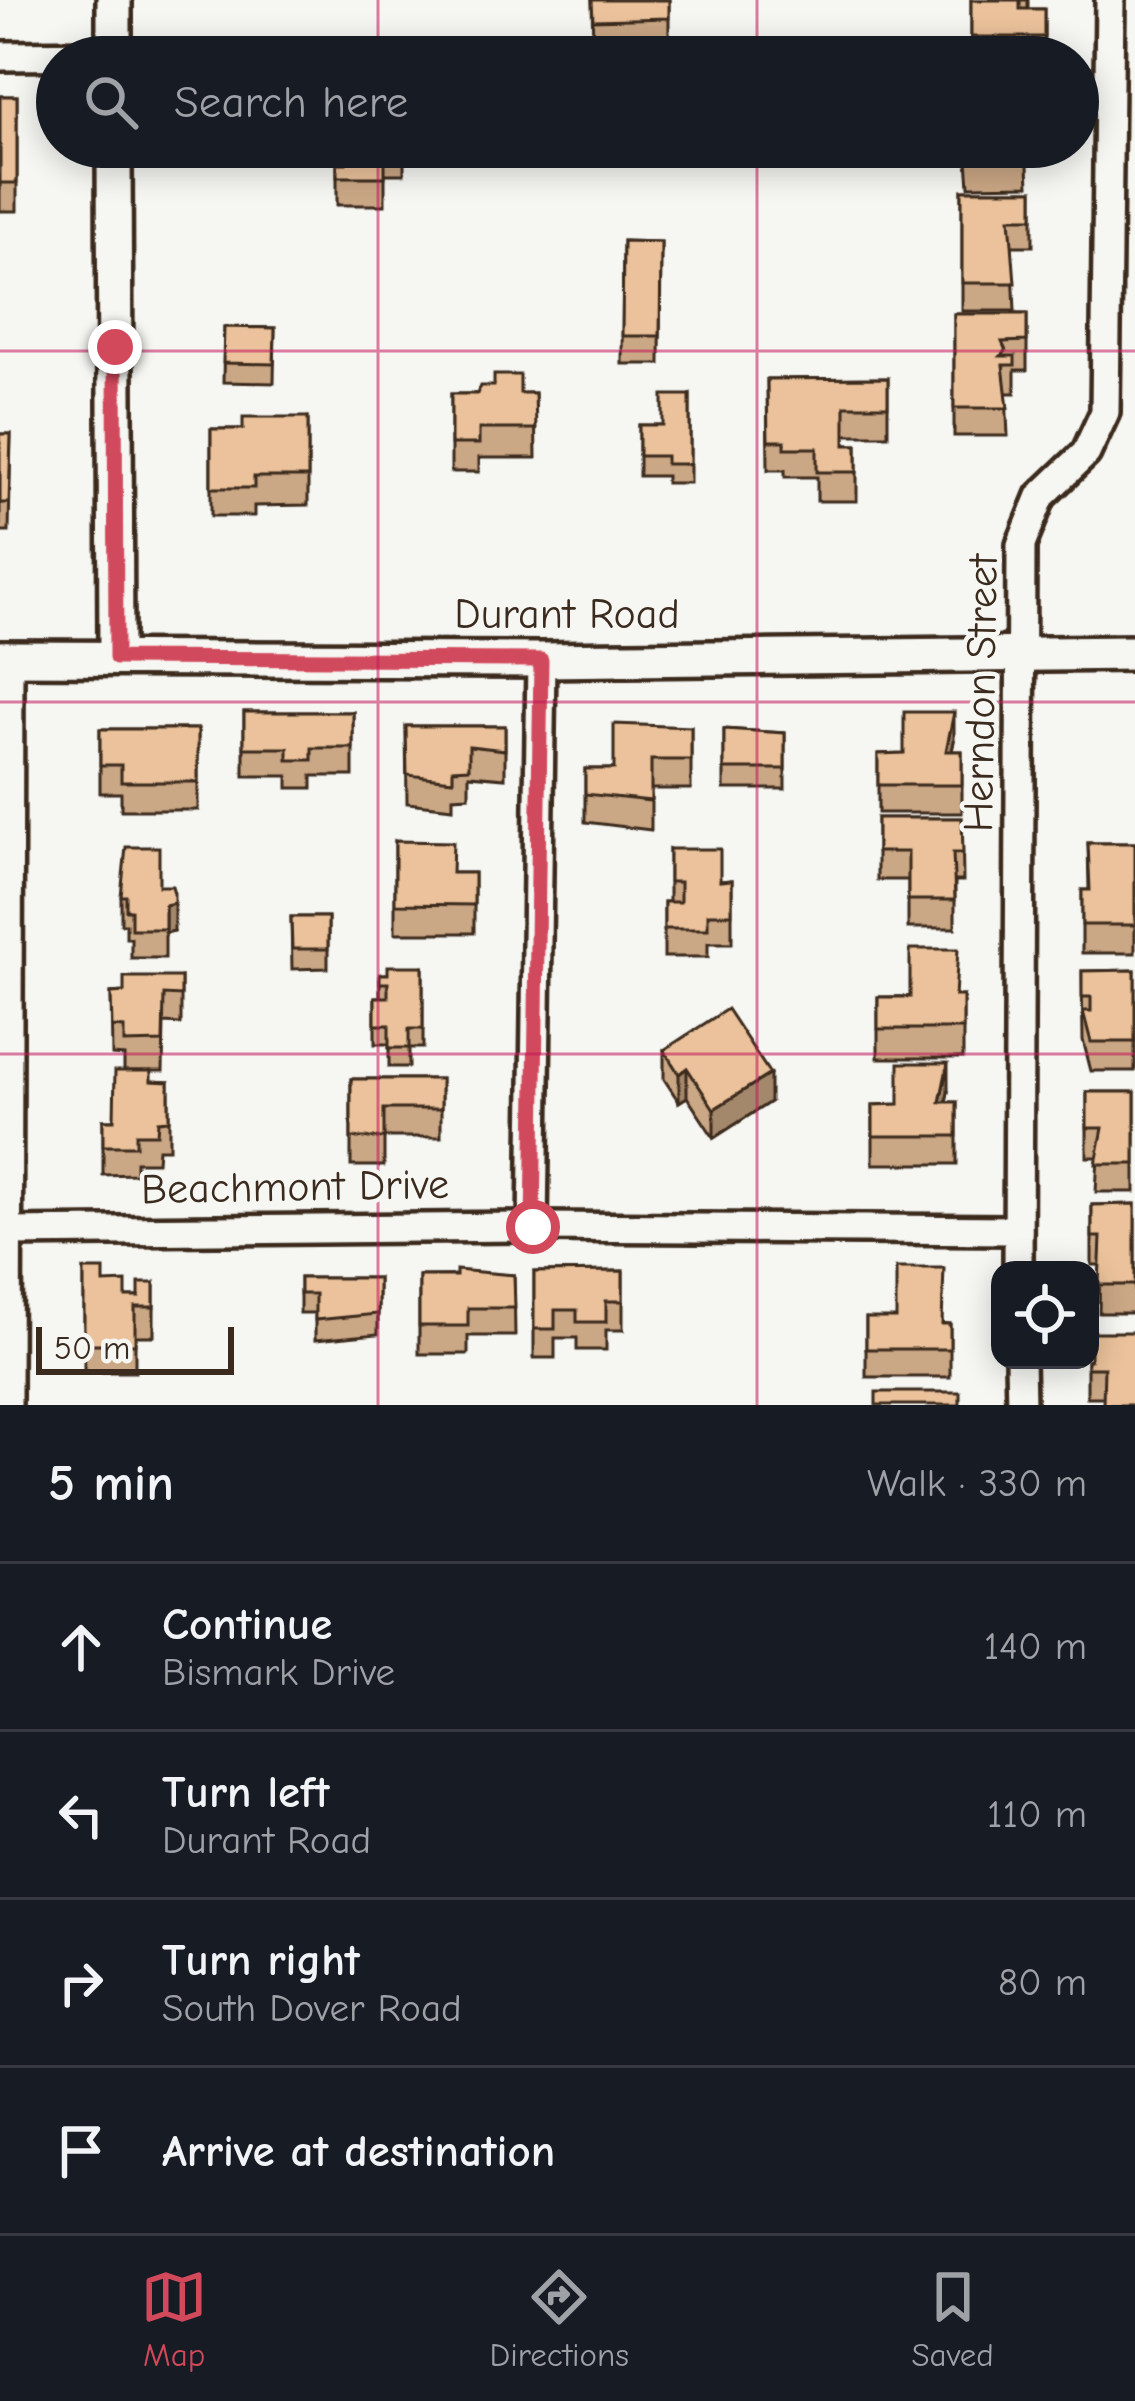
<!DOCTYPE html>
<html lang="en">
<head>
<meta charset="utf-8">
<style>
  :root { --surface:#171b24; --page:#242831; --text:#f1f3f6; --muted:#9ea1a6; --line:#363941; --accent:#d1495b }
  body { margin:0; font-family:"Comic Neue",sans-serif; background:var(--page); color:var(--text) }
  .controls { position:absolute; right:36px; bottom:36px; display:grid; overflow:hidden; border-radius:24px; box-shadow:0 6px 30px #0003 }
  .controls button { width:108px; height:108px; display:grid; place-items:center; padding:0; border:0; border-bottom:3px solid var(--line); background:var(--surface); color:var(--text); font:60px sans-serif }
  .scale { position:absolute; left:36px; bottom:30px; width:198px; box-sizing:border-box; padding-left:12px; border:6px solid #3b2a1e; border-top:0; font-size:33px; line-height:42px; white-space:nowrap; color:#3b2a1e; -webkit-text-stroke:9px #f6f6f2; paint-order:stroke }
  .stop { position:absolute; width:36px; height:36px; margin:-27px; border:9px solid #d1495b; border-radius:50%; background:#fff }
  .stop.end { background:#d1495b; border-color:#fff; box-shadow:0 3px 12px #0008 }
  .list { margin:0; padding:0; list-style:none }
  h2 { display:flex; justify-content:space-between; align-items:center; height:156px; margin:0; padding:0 48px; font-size:51px }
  h2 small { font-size:39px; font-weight:400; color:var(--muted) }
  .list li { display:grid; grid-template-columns:78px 1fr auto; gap:36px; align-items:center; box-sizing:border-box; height:168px; padding:0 48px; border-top:3px solid var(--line) }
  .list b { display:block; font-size:45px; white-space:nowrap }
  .list p { margin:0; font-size:39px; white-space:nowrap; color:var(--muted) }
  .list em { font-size:39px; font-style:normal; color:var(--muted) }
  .icon { flex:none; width:66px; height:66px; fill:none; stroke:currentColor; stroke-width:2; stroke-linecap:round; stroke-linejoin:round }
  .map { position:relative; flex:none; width:1135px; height:1405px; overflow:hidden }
  .search { position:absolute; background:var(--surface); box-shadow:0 6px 30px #0003; left:36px; right:36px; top:36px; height:132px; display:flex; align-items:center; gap:30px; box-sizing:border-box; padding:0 42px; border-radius:66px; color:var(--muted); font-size:45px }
  .sheet { height:828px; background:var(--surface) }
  nav { display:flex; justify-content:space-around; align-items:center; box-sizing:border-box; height:168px; border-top:3px solid var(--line); background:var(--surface); font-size:33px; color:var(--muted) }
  nav a { display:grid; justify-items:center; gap:6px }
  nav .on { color:var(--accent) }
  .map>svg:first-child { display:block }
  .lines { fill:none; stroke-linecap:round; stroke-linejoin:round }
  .minor-casing { stroke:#3b2a1e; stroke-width:36 }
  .tertiary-casing { stroke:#3b2a1e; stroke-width:42 }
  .minor { stroke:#f6f6f2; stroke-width:27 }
  .tertiary { stroke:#f6f6f2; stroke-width:33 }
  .wall { fill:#caa785; stroke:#3b2a1e; stroke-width:3 }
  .shaded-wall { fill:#a4886c; stroke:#3b2a1e; stroke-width:3 }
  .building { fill:#ebc29b; stroke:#3b2a1e; stroke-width:3 }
  .route { stroke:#d1495b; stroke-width:15 }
  .grid { fill:none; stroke:#c2185b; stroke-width:3; stroke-opacity:0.55 }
  .labels { text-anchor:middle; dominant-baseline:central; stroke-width:9; stroke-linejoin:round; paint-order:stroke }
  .street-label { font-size:42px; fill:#3b2a1e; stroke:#f6f6f2 }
</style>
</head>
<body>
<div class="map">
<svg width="1135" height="1405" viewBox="0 0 1135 1405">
  <rect width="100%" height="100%" fill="#f6f6f2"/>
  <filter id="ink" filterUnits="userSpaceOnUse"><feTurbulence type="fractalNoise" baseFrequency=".00833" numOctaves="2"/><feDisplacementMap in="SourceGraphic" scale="24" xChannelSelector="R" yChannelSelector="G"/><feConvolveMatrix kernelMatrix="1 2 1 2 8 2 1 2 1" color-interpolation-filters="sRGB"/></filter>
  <g filter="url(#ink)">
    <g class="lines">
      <g class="minor-casing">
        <g id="minor">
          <path d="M0 56 114 55"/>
          <path d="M533 1227 541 660"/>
          <path d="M5 1232 533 1227 1018 1230"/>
          <path d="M1018 1270 1021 545 1041 496 1086 453 1105 412 1110 0"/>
          <path d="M1020 1360 1021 1405"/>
        </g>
      </g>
      <g class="tertiary-casing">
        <g id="tertiary">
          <path d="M114 0V57"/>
          <path d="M114 147 116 658"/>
          <path d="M0 658 541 660 1135 653"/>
          <path d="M4 1405 6 658"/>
        </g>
      </g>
      <use href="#minor" class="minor"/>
      <use href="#tertiary" class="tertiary"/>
    </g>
    <g class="wall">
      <path d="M592 0H669V46L593 49Z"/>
      <path d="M971 0H1028V9H1044V57H971Z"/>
      <rect x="0" y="96" width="17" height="115"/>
      <path d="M346 147H404V174H385V205H337V163H346Z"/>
      <path d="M966 147H1027L1029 185 969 186Z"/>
      <path d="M962 190H1033V246H1012L1015 311H962Z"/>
      <path d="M623 241 661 242 660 364H622Z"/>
      <path d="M954 314H1027V370H1015V393H1006L1008 436H954Z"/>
      <path d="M224 327 275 328 274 383 223 382Z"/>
      <path d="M888 378V435H845V445H857V501H817V477H785V470H768L767 379Z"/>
      <path d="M535 393 536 458H479V472H451V394Z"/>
      <path d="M690 395V483H666V476H639V425H663Z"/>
      <path d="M308 417V505L254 506V516H211V429H243Z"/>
      <path d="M0 434H11L9 532H0Z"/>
      <path d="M244 712H353V776H312V788H288V776H244Z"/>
      <path d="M406 726H505V778L469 775V796L453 797V808L407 803Z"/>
      <path d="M691 727V789H651V830L585 822V769H614Z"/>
      <path d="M100 729H198V810H121V793H100Z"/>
      <path d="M724 729 785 733V789H724Z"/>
      <path d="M954 741 952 751H962V813H878V754L904 753Z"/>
      <path d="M877 818H962L963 881H955V928H908V880H877Z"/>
      <path d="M395 841 453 873H474V933H395Z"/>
      <path d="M1088 843H1135V953H1082V890H1089Z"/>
      <path d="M669 849 720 881 732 880V943H708V957H664V902H669Z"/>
      <path d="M159 886 174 931 165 933V958H131V938H126V924H121V896Z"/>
      <path d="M291 917H328V968L292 969Z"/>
      <path d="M423 966V1048H409V1067H389V1044H375V997H380V974H388Z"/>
      <path d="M1135 970V1071H1091L1083 1040 1082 971Z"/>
      <path d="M181 977V1024L164 1023 163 1071H124V1056L112 1055 111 993 124 992Z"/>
      <path d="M963 996V1058H878V997Z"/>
      <path d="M664 1050 770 1102 714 1138 687 1097 679 1102 664 1079Z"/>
      <path d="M351 1079H441V1137H384V1166H351Z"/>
      <path d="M151 1081 169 1082V1149H158L157 1162H136V1174L103 1175V1120H114Z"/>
      <path d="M948 1092 946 1102H957V1164H873V1105L899 1104Z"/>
      <path d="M1087 1092H1135V1192H1096L1098 1157H1087Z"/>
      <path d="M1135 1204V1313H1099L1100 1265H1092V1205Z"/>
      <path d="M84 1270 126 1297H139L154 1283V1336H135V1372H84Z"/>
      <path d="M623 1271V1330H606V1350H577V1338H555V1358H534V1272Z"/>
      <path d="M514 1275 515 1336H468V1354H419V1276Z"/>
      <path d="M300 1278H378V1334L315 1340V1313H300Z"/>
      <path d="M866 1318 950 1324V1377H866Z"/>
      <path d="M1135 1332 1103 1397H1087V1360Z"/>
    </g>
    <g class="shaded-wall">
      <path d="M954 712V741L946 779V751Z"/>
      <path d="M174 903V931L165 933V905Z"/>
      <path d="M948 1063V1092L940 1130V1102Z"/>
      <path d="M687 1068V1097L679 1102V1074Z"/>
      <path d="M770 1074V1102L714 1138V1109Z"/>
    </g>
    <g class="building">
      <path d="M592 0H669V18L593 20Z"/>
      <path d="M971 0H1020V9H1044V37H971Z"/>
      <rect x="0" y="96" width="17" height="87"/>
      <path d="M346 147H385V177H337V163H346Z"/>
      <path d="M969 147H1027L1029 157H969Z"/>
      <path d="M962 190H1033V218H1010L1015 283H962Z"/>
      <path d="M623 241 661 242 660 336H622Z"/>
      <path d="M954 314H1027V341L1002 342 1006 351 1001 356H1015V365H1003L1008 408H954Z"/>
      <path d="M224 327 275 328 274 364 223 363Z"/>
      <path d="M494 375H520V393H535L536 429H479V444H451V394H477L480 386H494Z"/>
      <path d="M888 378V406H845V445H857V472H817V448H785V441H768L767 379Z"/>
      <path d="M663 395H690V464H666V456H639V425H663Z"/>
      <path d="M243 417H308V477H254V488H211V429H243Z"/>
      <path d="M0 434H11L9 503H0Z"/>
      <path d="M244 712H353V748H312V760H288V748H244Z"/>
      <path d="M904 712H954L946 751H962V785H878V754L904 753Z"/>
      <path d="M614 724 691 727V760H651V801L585 794V769H614Z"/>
      <path d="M406 726H505V750L469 746V768L453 769V780L407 775Z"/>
      <path d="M100 729H198V782H121V765H100Z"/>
      <path d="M724 729 785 733V769H724Z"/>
      <path d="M877 818H962L963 853H953L955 900H908V852H877Z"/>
      <path d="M395 841 453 842 452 873H474V905L395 904Z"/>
      <path d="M1088 843H1135V925H1082V890H1090Z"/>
      <path d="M126 847H159V886H172L174 893V903L165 905V929H131V910H126V896H121Z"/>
      <path d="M669 849H720V881L732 880V914H708V929H664V902H680V882H669Z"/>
      <path d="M291 917H328V949H292Z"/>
      <path d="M910 949H958L955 996H963V1029H878V997H910Z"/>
      <path d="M388 966H423V1029H409V1048H389V1025H375V997H388V983H380V974H388Z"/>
      <path d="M1135 970V1042H1091L1083 1011H1091V997H1082V971Z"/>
      <path d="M124 977H181V996L164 995 163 1042 124 1043V1028L112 1027 111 993 124 992Z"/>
      <path d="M727 1009 770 1074 714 1109 687 1068 679 1074 664 1050Z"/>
      <path d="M899 1063H948L940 1102H957V1136H873V1105L899 1104Z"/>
      <path d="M115 1071H151V1081L169 1082V1120L158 1121 157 1134H136V1146H103V1120H114Z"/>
      <path d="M351 1079H441V1109H384V1138H351Z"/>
      <path d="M1087 1092H1135V1164H1096L1103 1128H1087Z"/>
      <path d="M1135 1204V1285H1099L1101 1237H1092V1205Z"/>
      <path d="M896 1268H944L942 1324H950V1349H866V1318H896Z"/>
      <path d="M84 1270H104V1283L126 1282V1297H139V1283H154V1307H135V1344H84Z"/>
      <path d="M456 1270 514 1275 515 1308H468V1326H419V1276H456Z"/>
      <path d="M623 1271V1301H606V1322H577V1310H555V1329H534V1272Z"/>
      <path d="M300 1278H378V1314L315 1320V1294H300Z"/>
      <path d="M1090 1332H1135V1405H1103L1104 1368H1087V1360H1090Z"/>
      <rect x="876" y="1392" width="84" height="13"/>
    </g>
  </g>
  <g class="lines" filter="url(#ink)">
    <path class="route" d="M115 347 116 658 541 660 533 1227"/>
  </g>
  <path class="grid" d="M378 0V57M757 0V57M378 147V1405M757 147V1405M0 351H1135M0 702H1135M0 1054H1135"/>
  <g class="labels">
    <g class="street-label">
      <text x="567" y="614">Durant Road</text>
      <text transform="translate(981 693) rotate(-89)">Herndon Street</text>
      <text transform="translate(295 1187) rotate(-1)">Beachmont Drive</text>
    </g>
  </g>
</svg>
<div class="controls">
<button><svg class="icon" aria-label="locate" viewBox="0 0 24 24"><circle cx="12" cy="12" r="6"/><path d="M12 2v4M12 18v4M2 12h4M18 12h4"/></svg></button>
</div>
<div class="scale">50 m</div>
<div class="stop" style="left:533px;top:1227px"></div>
<div class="stop end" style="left:115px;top:347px"></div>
<div class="search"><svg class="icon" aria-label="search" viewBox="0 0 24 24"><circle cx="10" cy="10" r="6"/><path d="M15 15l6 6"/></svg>Search here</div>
</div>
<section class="sheet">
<h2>5 min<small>Walk · 330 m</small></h2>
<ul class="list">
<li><svg class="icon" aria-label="ahead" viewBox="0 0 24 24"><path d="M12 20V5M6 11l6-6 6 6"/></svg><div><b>Continue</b><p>Bismark Drive</p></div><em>140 m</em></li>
<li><svg class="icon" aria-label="left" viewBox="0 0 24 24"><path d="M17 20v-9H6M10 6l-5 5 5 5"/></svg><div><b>Turn left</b><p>Durant Road</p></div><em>110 m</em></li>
<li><svg class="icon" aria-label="right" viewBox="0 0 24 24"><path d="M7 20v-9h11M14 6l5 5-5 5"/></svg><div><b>Turn right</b><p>South Dover Road</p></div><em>80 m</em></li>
<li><svg class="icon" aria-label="arrive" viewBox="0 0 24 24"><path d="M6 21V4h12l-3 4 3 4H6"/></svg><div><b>Arrive at destination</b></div></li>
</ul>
</section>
<nav>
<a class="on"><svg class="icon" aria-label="map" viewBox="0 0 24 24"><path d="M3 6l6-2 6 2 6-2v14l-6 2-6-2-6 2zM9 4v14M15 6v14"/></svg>Map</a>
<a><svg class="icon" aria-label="directions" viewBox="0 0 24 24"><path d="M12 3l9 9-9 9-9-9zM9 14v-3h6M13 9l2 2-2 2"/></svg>Directions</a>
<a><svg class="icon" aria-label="saved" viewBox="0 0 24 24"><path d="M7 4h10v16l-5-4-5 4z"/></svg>Saved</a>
</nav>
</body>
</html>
